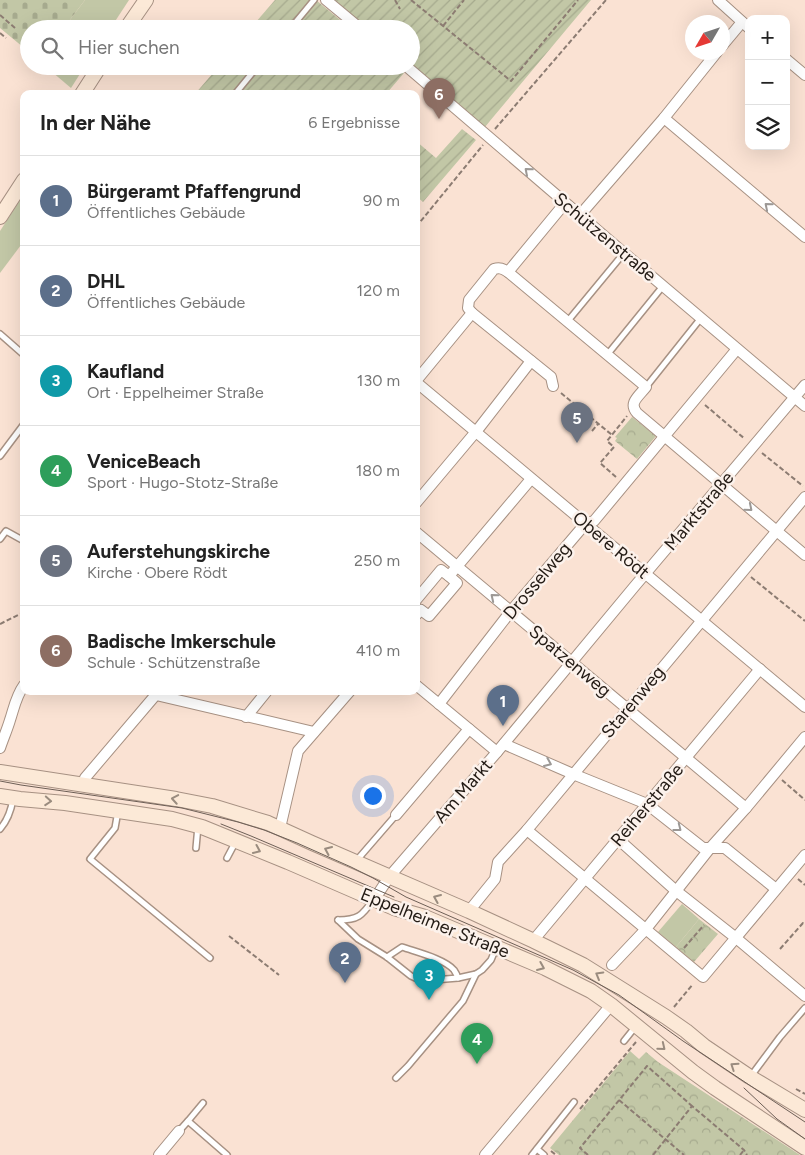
<!DOCTYPE html>
<html lang="de">
<head>
<meta charset="utf-8">
<style>
  :root { --surface:#fff; --page:#f6f6f6; --text:#222; --muted:#767676; --line:#e0e0e0; --accent:#ea580c }
  body { margin:0; font-family:Figtree,sans-serif; background:var(--page); color:var(--text) }
  .controls { position:absolute; right:15px; top:15px; display:grid; overflow:hidden; border-radius:10px; box-shadow:0 5px 20px #0002 }
  .controls button { width:45px; height:45px; display:grid; place-items:center; padding:0; border:0; border-bottom:1px solid var(--line); background:var(--surface); color:var(--text); font:25px sans-serif }
  .compass { position:absolute; left:685px; top:15px; width:45px; height:45px; border-radius:50%; background:var(--surface); box-shadow:0 5px 20px #0002; rotate:231deg }
  .you { position:absolute; left:372px; top:795px; width:18px; height:18px; margin:-12px; border:4px solid #fff; border-radius:50%; background:#1a73e8; box-shadow:0 0 0 8px #1a73e833 }
  .badge { display:grid; place-items:center; width:32px; height:32px; border-radius:50%; background:var(--accent); color:#fff; font-size:16px; font-weight:700 }
  .pin { position:absolute; translate:-50% -41px; filter:drop-shadow(0 1px 2px #0008) }
  .pin::after { content:''; position:absolute; top:26px; width:18px; height:15px; background:inherit; clip-path:polygon(0 0,100% 0,50% 100%) }
  .list { margin:0; padding:0; list-style:none }
  h2 { display:flex; justify-content:space-between; align-items:center; height:65px; margin:0; padding:0 20px; font-size:21px }
  h2 small { font-size:16px; font-weight:400; color:var(--muted) }
  .list li { display:grid; grid-template-columns:32px 1fr auto; gap:15px; align-items:center; box-sizing:border-box; height:90px; padding:0 20px; border-top:1px solid var(--line) }
  .list b { display:block; font-size:19px; white-space:nowrap }
  .list p { margin:0; font-size:16px; white-space:nowrap; color:var(--muted) }
  .list em { font-size:16px; font-style:normal; color:var(--muted) }
  .icon { flex:none; width:28px; height:28px; fill:none; stroke:currentColor; stroke-width:2; stroke-linecap:round; stroke-linejoin:round }
  .map { position:relative; flex:none; width:805px; height:1155px; overflow:hidden }
  .search { position:absolute; background:var(--surface); box-shadow:0 5px 20px #0002; left:20px; top:20px; width:400px; height:55px; display:flex; align-items:center; gap:12px; box-sizing:border-box; padding:0 18px; border-radius:28px; color:var(--muted); font-size:19px }
  .panel { position:absolute; background:var(--surface); box-shadow:0 5px 20px #0002; left:20px; top:90px; width:400px; height:605px; border-radius:10px }
  .map>svg:first-child { display:block }
  .grass { fill:#c2c7a6 }
  .forest { fill:url(#forest-crowns) }
  .cemetery { fill:url(#cemetery-stones) }
  .garden { fill:url(#garden-furrows) }
  .lines { fill:none; stroke-linecap:round; stroke-linejoin:round }
  .lane-casing { stroke:#a79183; stroke-width:8 }
  .street-casing { stroke:#a79183; stroke-width:12 }
  .secondary-casing { stroke:#a79183; stroke-width:16 }
  .path { stroke:#8c7c72; stroke-width:2; stroke-dasharray:5 2.5; stroke-linecap:butt }
  .lane { stroke:#fff; stroke-width:5 }
  .street { stroke:#fff; stroke-width:10 }
  .secondary { stroke:#fce9d7; stroke-width:14 }
  .tram { stroke:#6d5f56; stroke-width:1 }
  .oneway { stroke:#9c9895 }
  .oneway2 { stroke:#9a8c7f }
  .labels { text-anchor:middle; dominant-baseline:central; stroke-width:5; stroke-linejoin:round; paint-order:stroke }
  .street-label { font-size:18px; fill:#221a14; stroke:#fcf2ec }
</style>
</head>
<body>
<div class="map">
<svg width="805" height="1155" viewBox="0 0 805 1155">
  <defs>
    <pattern id="forest-crowns" width="20" height="18" patternUnits="userSpaceOnUse" patternTransform="scale(1.25)"><rect width="20" height="18" fill="#c2c7a6"/><path d="M2 6a3 3 0 1 1 6 0M12 15a3 3 0 1 1 6 0" fill="none" stroke="#a6aa8e"/></pattern>
    <pattern id="cemetery-stones" width="16" height="16" patternUnits="userSpaceOnUse" patternTransform="scale(1.25)"><rect width="16" height="16" fill="#c2c7a6"/><path d="M2 7V4a2 2 0 0 1 4 0v3zM10 15v-3a2 2 0 0 1 4 0v3z" fill="#a6aa8e"/></pattern>
    <pattern id="garden-furrows" width="10" height="10" patternUnits="userSpaceOnUse" patternTransform="scale(1.25)"><rect width="10" height="10" fill="#c2c7a6"/><path d="M-1 1l2-2M0 10L10 0M9 11l2-2" fill="none" stroke="#a6aa8e"/></pattern>
  </defs>
  <rect width="100%" height="100%" fill="#fae2d3"/>
  <g class="grass">
    <path d="M85 0H129L110 29H63Z"/>
    <path d="M45 66H85L71 88Z"/>
    <path d="M24 194V241L0 273V231Z"/>
    <path d="M682 904 699 919 676 947 658 932Z"/>
  </g>
  <g class="forest">
    <path d="M632 417 656 436 637 459 615 441 617 438 615 437Z"/>
    <path d="M699 919 718 934 694 962 676 947Z"/>
    <path d="M630 1051 639 1059 646 1052 658 1062 800 1155H559L550 1148Z"/>
  </g>
  <path class="cemetery" d="M0 0H85L63 29H29V52L0 28Z"/>
  <g class="garden">
    <path d="M275 0H316L351 29H250Z"/>
    <path d="M332 0H591L484 128 411 66V29H365Z"/>
    <path d="M219 66H396L404 73 386 94H195Z"/>
    <path d="M462 129 476 140 423 202 416 196V141L436 158Z"/>
  </g>
  <g class="lines">
    <g class="lane-casing">
      <g id="lane">
        <path d="M290 29 314 0"/>
        <path d="M235 94 258 66"/>
        <path d="M567 322 624 253"/>
        <path d="M0 334 24 355"/>
        <path d="M607 355 663 286"/>
        <path d="M646 387 701 318"/>
        <path d="M0 456 24 424"/>
        <path d="M0 539 6 531 24 541"/>
        <path d="M118 811 115 828 90 859 210 958"/>
        <path d="M0 829C8 820 11 811 13 799"/>
        <path d="M196 848 198 826"/>
        <path d="M227 858 236 841"/>
        <path d="M357 860 396 815"/>
        <path d="M338 920 358 939 387 957 411 976 422 981 458 978 476 974 482 970 491 960 496 948"/>
        <path d="M338 920C358 920 362 916 373 900"/>
        <path d="M387 957 402 947C416 952 445 959 454 970 456 973 457 975 458 978"/>
        <path d="M624 1041 636 1026"/>
        <path d="M751 1076 780 1037 805 1008"/>
        <path d="M396 1078 408 1066 463 1001 476 974"/>
        <path d="M188 1121 203 1103"/>
        <path d="M179 1131 188 1121 227 1155"/>
        <path d="M537 1149 544 1155"/>
        <path d="M532 1155 574 1102"/>
      </g>
    </g>
    <g class="street-casing">
      <g id="street">
        <path d="M326 0 361 29"/>
        <path d="M718 0 749 28"/>
        <path d="M722 46 742 22"/>
        <path d="M786 59 805 75"/>
        <path d="M406 66 624 253 805 406"/>
        <path d="M664 118 805 237"/>
        <path d="M580 215 664 118 717 52"/>
        <path d="M508 272 646 387C639 396 628 403 637 413L805 555"/>
        <path d="M472 313 551 377 553 386"/>
        <path d="M416 381 472 313 468 308 469 300 494 269C500 267 503 269 508 272L565 203"/>
        <path d="M416 382 805 707"/>
        <path d="M416 503 479 428 531 361"/>
        <path d="M416 532 746 808"/>
        <path d="M416 600 441 570 449 576"/>
        <path d="M416 615 421 610 429 616 457 583 449 576 531 479"/>
        <path d="M416 685 497 752"/>
        <path d="M156 695 314 732"/>
        <path d="M439 704 511 611 586 523 594 521 737 349"/>
        <path d="M246 717 267 691"/>
        <path d="M504 744 573 774 647 804 703 848H725L776 889"/>
        <path d="M0 748C3 739 7 730 10 720 14 708 16 696 24 685"/>
        <path d="M84 785 85 778 159 691"/>
        <path d="M396 815 469 729"/>
        <path d="M280 828 298 751 350 691"/>
        <path d="M527 830 703 977 805 855"/>
        <path d="M618 839 675 890 736 938 805 996"/>
        <path d="M374 900 389 877 497 752 634 587 805 385"/>
        <path d="M469 911 495 879 498 862 527 830 805 497"/>
        <path d="M534 941 537 936 760 669"/>
        <path d="M612 965 646 929 711 847 746 808 805 737"/>
        <path d="M159 1155 179 1131"/>
        <path d="M485 1155 611 1005"/>
      </g>
    </g>
    <g class="secondary-casing">
      <g id="secondary">
        <path d="M126 29 146 0"/>
        <path d="M82 94 100 66"/>
        <path d="M0 217 24 180"/>
        <path d="M0 772 176 799 212 806 268 823 312 843 469 911 534 941 583 965 666 1017 686 1031 704 1046 750 1077 805 1110"/>
        <path d="M0 796 20 799 65 803 172 819 202 827 288 862 394 908 425 917 545 968 591 991 611 1005 693 1072 715 1088 805 1148"/>
      </g>
    </g>
    <g class="path">
      <path d="M395 0 400 9"/>
      <path d="M411 0 511 81 578 0"/>
      <path d="M0 15 15 28"/>
      <path d="M443 26 464 0"/>
      <path d="M0 33 6 38"/>
      <path d="M495 129 606 0"/>
      <path d="M416 227 483 145"/>
      <path d="M561 393 612 435"/>
      <path d="M705 405 745 439"/>
      <path d="M592 431 598 424"/>
      <path d="M762 453 803 486"/>
      <path d="M616 477 600 463 614 447 607 441 627 416"/>
      <path d="M751 577 805 621"/>
      <path d="M0 624 24 612"/>
      <path d="M782 780 805 800"/>
      <path d="M798 879 805 885"/>
      <path d="M229 936 279 975"/>
      <path d="M684 948 704 925"/>
      <path d="M780 949 803 923 805 924"/>
      <path d="M674 1007 693 984"/>
      <path d="M796 1089 805 1094"/>
      <path d="M619 1100 684 1155"/>
      <path d="M580 1109 636 1042"/>
      <path d="M551 1151 556 1155"/>
      <path d="M588 1155 580 1148 647 1066 692 1106"/>
      <path d="M653 1155 692 1106 744 1150 747 1155"/>
      <path d="M740 1155 744 1150"/>
    </g>
    <use href="#lane" class="lane"/>
    <use href="#street" class="street"/>
    <use href="#secondary" class="secondary"/>
    <g class="tram">
      <path d="M0 781 21 785 182 808 238 822 264 830 297 843 351 867 373 878 406 897 573 970 619 995 640 1010 683 1041 805 1122"/>
      <path d="M221 824 251 836 394 897"/>
      <path d="M744 1088 777 1119 805 1139"/>
    </g>
  </g>
  <defs><path id="oneway-chevron" d="M-2-3.5L2.5 0L-2 3.5" fill="none" stroke-width="1.6" stroke-linecap="round" stroke-linejoin="round" transform="scale(1.25)"/></defs>
  <g class="oneway">
    <use href="#oneway-chevron" transform="translate(528 171) rotate(-139)"/>
    <use href="#oneway-chevron" transform="translate(768 206) rotate(-140)"/>
    <use href="#oneway-chevron" transform="translate(749 508) rotate(40)"/>
    <use href="#oneway-chevron" transform="translate(494 597) rotate(-141)"/>
    <use href="#oneway-chevron" transform="translate(548 763) rotate(23)"/>
    <use href="#oneway-chevron" transform="translate(678 828) rotate(38)"/>
  </g>
  <g class="oneway2">
    <use href="#oneway-chevron" transform="translate(175 799) rotate(-170)"/>
    <use href="#oneway-chevron" transform="translate(48 801) rotate(4)"/>
    <use href="#oneway-chevron" transform="translate(257 850) rotate(24)"/>
    <use href="#oneway-chevron" transform="translate(328 850) rotate(-156)"/>
    <use href="#oneway-chevron" transform="translate(437 898) rotate(-157)"/>
    <use href="#oneway-chevron" transform="translate(541 967) rotate(23)"/>
    <use href="#oneway-chevron" transform="translate(599 975) rotate(-150)"/>
    <use href="#oneway-chevron" transform="translate(662 1047) rotate(39)"/>
    <use href="#oneway-chevron" transform="translate(734 1066) rotate(-146)"/>
  </g>
  <g class="labels">
    <g class="street-label">
      <text transform="translate(605 237) rotate(40)">Schützenstraße</text>
      <text transform="translate(699 511) rotate(-50)">Marktstraße</text>
      <text transform="translate(611 545) rotate(40)">Obere Rödt</text>
      <text transform="translate(537 581) rotate(-50)">Drosselweg</text>
      <text transform="translate(570 661) rotate(40)">Spatzenweg</text>
      <text transform="translate(633 702) rotate(-50)">Starenweg</text>
      <text transform="translate(463 791) rotate(-49)">Am Markt</text>
      <text transform="translate(647 805) rotate(-50)">Reiherstraße</text>
      <text transform="translate(435 923) rotate(22)">Eppelheimer Straße</text>
    </g>
  </g>
</svg>
<div class="controls">
<button>+</button>
<button>−</button>
<button><svg class="icon" aria-label="layers" viewBox="0 0 24 24"><path d="M12 4l9 5-9 5-9-5zM3 14l9 5 9-5"/></svg></button>
</div>
<svg class="compass" viewBox="-18 -18 36 36"><path d="M0-13l5 13h-10z" fill="#e53935"/><path d="M0 13l5-13h-10z" fill="#767676"/></svg>
<div class="you"></div>
<div class="pin badge" style="left:503px;top:726px;background:#5c6f8a">1</div>
<div class="pin badge" style="left:345px;top:983px;background:#5c6f8a">2</div>
<div class="pin badge" style="left:429px;top:1000px;background:#0f9aa8">3</div>
<div class="pin badge" style="left:477px;top:1064px;background:#2e9e5b">4</div>
<div class="pin badge" style="left:577px;top:443px;background:#6b7280">5</div>
<div class="pin badge" style="left:439px;top:119px;background:#8d6e63">6</div>
<div class="search"><svg class="icon" aria-label="search" viewBox="0 0 24 24"><circle cx="10" cy="10" r="6"/><path d="M15 15l6 6"/></svg>Hier suchen</div>
<section class="panel">
<h2>In der Nähe<small>6 Ergebnisse</small></h2>
<ul class="list">
<li><span class="badge" style="background:#5c6f8a">1</span><div><b>Bürgeramt Pfaffengrund</b><p>Öffentliches Gebäude</p></div><em>90 m</em></li>
<li><span class="badge" style="background:#5c6f8a">2</span><div><b>DHL</b><p>Öffentliches Gebäude</p></div><em>120 m</em></li>
<li><span class="badge" style="background:#0f9aa8">3</span><div><b>Kaufland</b><p>Ort · Eppelheimer Straße</p></div><em>130 m</em></li>
<li><span class="badge" style="background:#2e9e5b">4</span><div><b>VeniceBeach</b><p>Sport · Hugo-Stotz-Straße</p></div><em>180 m</em></li>
<li><span class="badge" style="background:#6b7280">5</span><div><b>Auferstehungskirche</b><p>Kirche · Obere Rödt</p></div><em>250 m</em></li>
<li><span class="badge" style="background:#8d6e63">6</span><div><b>Badische Imkerschule</b><p>Schule · Schützenstraße</p></div><em>410 m</em></li>
</ul>
</section>
</div>
</body>
</html>
